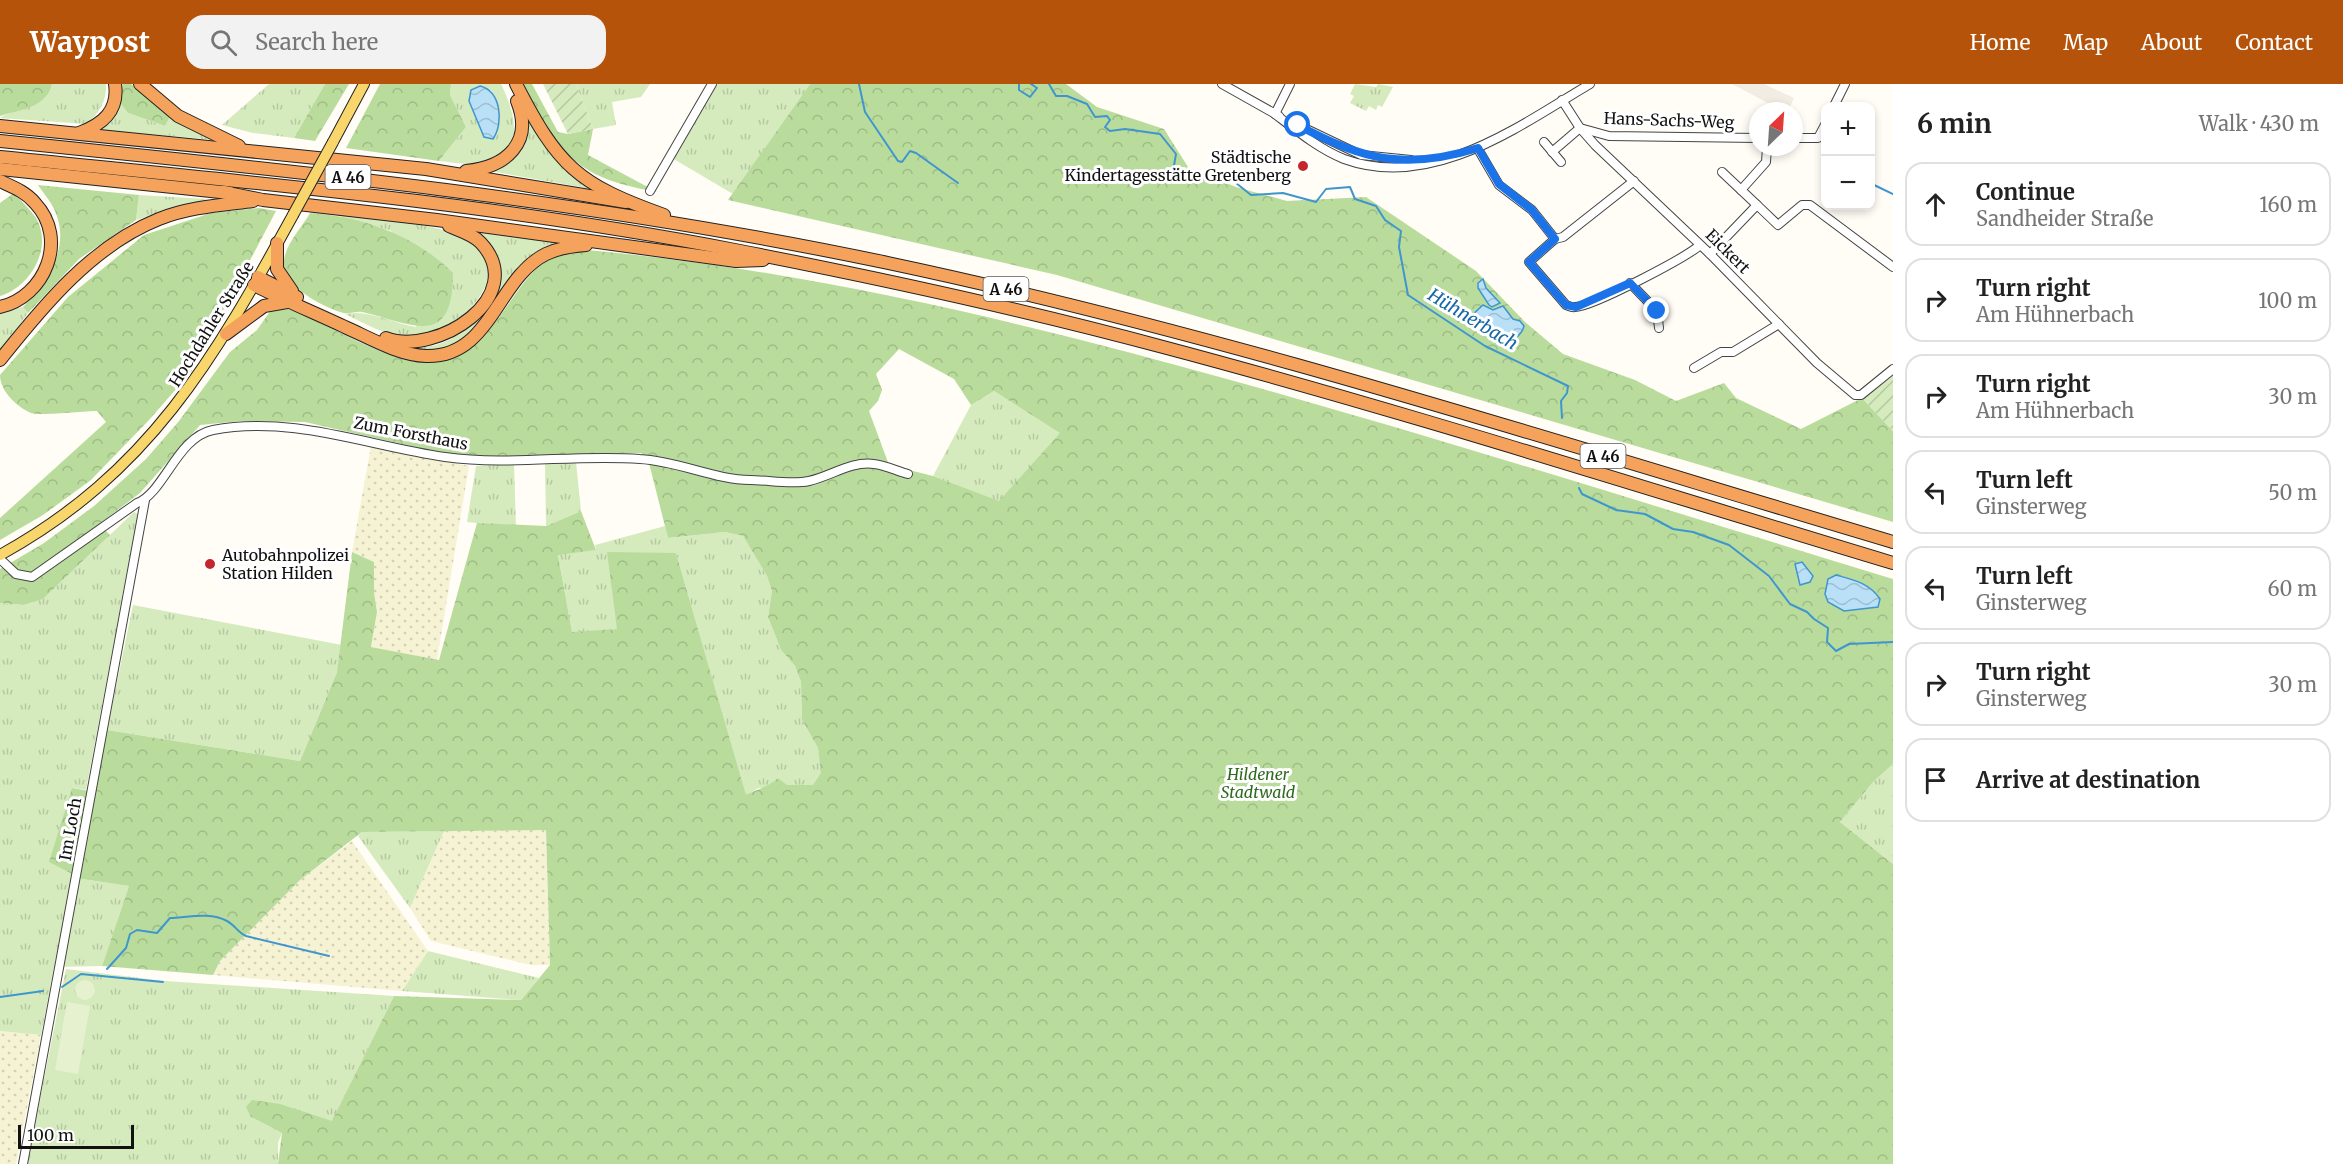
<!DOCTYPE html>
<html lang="en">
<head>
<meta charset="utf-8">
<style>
  :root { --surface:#fff; --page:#f2f2f2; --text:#222; --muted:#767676; --line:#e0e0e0; --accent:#b45309 }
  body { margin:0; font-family:Merriweather,serif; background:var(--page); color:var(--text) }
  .controls { position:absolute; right:18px; top:18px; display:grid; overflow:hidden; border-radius:12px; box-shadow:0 3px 9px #0003 }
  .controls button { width:54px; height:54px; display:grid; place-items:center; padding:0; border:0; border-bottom:2px solid var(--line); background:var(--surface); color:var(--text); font:30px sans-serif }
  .compass { position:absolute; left:1749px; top:18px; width:54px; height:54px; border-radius:50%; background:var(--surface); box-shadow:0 3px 9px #0003; rotate:25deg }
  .scale { position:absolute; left:18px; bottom:15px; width:116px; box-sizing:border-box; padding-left:6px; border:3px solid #111; border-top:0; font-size:16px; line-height:21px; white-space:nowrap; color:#111; -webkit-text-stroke:4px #fff; paint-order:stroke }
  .stop { position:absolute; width:18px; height:18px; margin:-14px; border:4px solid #1a73e8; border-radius:50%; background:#fff }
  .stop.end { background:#1a73e8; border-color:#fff; box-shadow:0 2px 6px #0008 }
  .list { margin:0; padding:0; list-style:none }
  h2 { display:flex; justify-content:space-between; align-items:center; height:78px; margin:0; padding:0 24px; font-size:26px }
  h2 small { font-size:20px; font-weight:400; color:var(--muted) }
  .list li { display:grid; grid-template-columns:39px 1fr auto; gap:18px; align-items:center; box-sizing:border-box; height:84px; margin:0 12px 12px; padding:0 12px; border:2px solid var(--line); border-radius:18px }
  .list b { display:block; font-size:22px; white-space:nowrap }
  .list p { margin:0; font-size:20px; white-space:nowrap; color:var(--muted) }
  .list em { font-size:20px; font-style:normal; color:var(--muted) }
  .icon { flex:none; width:33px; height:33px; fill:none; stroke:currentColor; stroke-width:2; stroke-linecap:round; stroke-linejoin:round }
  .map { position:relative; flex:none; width:1893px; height:1080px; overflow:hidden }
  header { display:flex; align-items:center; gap:36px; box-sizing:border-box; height:84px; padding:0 30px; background:var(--accent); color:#fff }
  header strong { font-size:28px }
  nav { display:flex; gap:33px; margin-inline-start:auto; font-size:21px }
  .search { width:420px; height:54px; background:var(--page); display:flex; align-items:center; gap:15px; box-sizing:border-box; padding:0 21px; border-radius:18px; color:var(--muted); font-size:22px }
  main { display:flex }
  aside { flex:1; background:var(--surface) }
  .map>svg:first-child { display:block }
  .farmland { fill:url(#farmland-dots) }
  .grass { fill:url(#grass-tufts); fill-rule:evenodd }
  .forest { fill:url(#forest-crowns); fill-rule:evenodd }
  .garden { fill:url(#garden-furrows) }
  .pitch { fill:#e6f2cf }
  .plaza { fill:#f1ede2 }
  .water { fill:url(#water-waves); stroke:#3f96cf; stroke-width:1.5 }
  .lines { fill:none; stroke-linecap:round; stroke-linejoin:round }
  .stream { stroke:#3f96cf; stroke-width:2 }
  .minor-casing { stroke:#444; stroke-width:10 }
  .major-casing { stroke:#222; stroke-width:12 }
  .highway-casing { stroke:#222; stroke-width:14 }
  .minor { stroke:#fff; stroke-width:8 }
  .major { stroke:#f9d66b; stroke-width:10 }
  .highway { stroke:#f5a25d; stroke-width:12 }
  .major-bridge-casing { stroke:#222; stroke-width:12; stroke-linecap:butt }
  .major-bridge { stroke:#f9d66b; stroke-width:10 }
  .route { stroke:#1a73e8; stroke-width:8 }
  .poi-dot { fill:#c4262e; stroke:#fff; stroke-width:2 }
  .labels { text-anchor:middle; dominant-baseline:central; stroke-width:6; stroke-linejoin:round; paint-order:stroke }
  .shield { fill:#fff; stroke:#585858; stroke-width:1.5 }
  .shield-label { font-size:15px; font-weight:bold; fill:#111 }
  .street-label { font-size:16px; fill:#111; stroke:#fff }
  .poi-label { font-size:16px; fill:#111; stroke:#fff; text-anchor:end }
  .park-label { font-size:16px; font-style:italic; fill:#2f6b1f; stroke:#fff }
  .water-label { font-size:18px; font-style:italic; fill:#1768a6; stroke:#fff }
</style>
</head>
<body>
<header>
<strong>Waypost</strong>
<div class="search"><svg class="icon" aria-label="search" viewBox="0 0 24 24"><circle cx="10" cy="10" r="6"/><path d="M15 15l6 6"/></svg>Search here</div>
<nav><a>Home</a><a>Map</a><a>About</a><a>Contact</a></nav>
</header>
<main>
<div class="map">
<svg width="1893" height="1080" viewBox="0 0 1893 1080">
  <defs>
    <pattern id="farmland-dots" width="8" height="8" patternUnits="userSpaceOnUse" patternTransform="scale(1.5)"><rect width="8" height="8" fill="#f6f3d4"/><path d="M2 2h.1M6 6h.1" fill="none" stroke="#d2cfb5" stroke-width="1.8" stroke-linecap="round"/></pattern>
    <pattern id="grass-tufts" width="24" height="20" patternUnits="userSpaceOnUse" patternTransform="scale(1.5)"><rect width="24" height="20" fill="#d5ebbd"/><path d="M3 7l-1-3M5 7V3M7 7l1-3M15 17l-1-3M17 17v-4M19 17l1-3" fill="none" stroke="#b6c8a1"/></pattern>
    <pattern id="forest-crowns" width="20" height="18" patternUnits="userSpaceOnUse" patternTransform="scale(1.5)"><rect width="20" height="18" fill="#b9dc9c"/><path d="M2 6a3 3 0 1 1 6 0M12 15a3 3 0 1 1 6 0" fill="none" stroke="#9ebc85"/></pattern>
    <pattern id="garden-furrows" width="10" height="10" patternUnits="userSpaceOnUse" patternTransform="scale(1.5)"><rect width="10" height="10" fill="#d5ebbd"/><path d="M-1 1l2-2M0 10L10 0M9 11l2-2" fill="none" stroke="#b6c8a1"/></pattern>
    <pattern id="water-waves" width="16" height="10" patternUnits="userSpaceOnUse" patternTransform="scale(1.5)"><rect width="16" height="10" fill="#b9e0f7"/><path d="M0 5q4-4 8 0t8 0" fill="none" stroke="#9ebfd3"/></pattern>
  </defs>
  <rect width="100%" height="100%" fill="#fffdf5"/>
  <g class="farmland">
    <path d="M371 362 469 382 437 576 371 563 377 528 374 508V478L352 468Z"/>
    <path d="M546 746 550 881H531L431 857 410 824 444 747Z"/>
    <path d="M352 757 428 867 402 907 213 891 220 877 300 796Z"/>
    <path d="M0 947 41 951 16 1080H0Z"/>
  </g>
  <g class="grass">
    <path d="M52 0H106C107 17 99 29 87 40L0 34C17 22 47 26 52 0Z"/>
    <path d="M269 0H325L294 54 253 49 222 41Z"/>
    <path d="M451 0H501C517 32 527 74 477 80 465 81 451 78 439 77L466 43 450 11ZM491 6 495 12 499 37 481 48 469 17Z"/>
    <path d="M576 0H650L641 13 612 18 616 41 593 45Z"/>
    <path d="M716 0H810L733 110 672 74Z"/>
    <path d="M1355 0 1376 3 1378 0 1393 3 1382 23 1378 21 1376 26 1369 22 1366 27 1350 19 1354 12 1350 10Z"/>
    <path d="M120 19 128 29 165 42 170 33 215 56 101 46 113 36Z"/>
    <path d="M526 32C542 66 566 88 597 106L490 87C519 71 526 67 526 32Z"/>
    <path d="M139 111 207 115 136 136Z"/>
    <path d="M332 130C370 135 440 137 471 158 518 189 460 246 423 253 396 258 368 241 345 230 368 225 393 239 416 243L391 147Z"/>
    <path d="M464 142 580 158 546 168 485 236 456 262 434 268 403 264C463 266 473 237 497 191Z"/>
    <path d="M23 223 28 229 0 268V229Z"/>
    <path d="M994 307 1061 349 999 418 933 392 971 321Z"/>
    <path d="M545 378H576L581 427 546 442Z"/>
    <path d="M514 380 516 443 467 438 476 382Z"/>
    <path d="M134 428 138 430 86 706 72 704 82 795 129 802 102 882 54 883 41 951 0 947V519L24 521 43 515Z"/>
    <path d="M665 442 668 454 725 448 743 452 767 492 772 507 768 533 781 566 795 582 801 598 802 636 818 664 822 689 814 701 758 704 746 712 676 469 617 545 572 549 558 470 596 466 595 461Z"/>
    <path d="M133 521 342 561 337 588 300 677 107 646Z"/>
    <path d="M1893 680V780L1840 738 1873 698Z"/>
    <path d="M444 747 410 824 358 752 362 748Z"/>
    <path d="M428 867 539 894 521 916 402 907Z"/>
    <path d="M66 885 165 897 394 912 332 1038 251 1033 282 1049 278 1059V1080H27Z"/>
  </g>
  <g class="forest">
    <path d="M0 0H52C48 23 19 26 0 32Z"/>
    <path d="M123 0H131L170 33 165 42 128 29 120 19Z"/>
    <path d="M325 0H349L315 57 294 54Z"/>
    <path d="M380 0H451L450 11 466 43 439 77 346 64Z"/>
    <path d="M523 0H532L558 48 568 50 593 45 588 71 657 108C608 99 576 89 548 45 538 31 532 14 523 0Z"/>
    <path d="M810 0H1066L1097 23 1164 45 1188 83 1236 103 1287 117 1366 113 1476 187 1525 238 1563 270 1635 296 1676 317 1724 299 1736 314 1801 345 1862 314 1893 347V438L1057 191 728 116Z"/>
    <path d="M38 101 139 111 136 136 79 175 28 229 23 223C48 198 72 161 54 125 50 116 43 109 38 101Z"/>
    <path d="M14 109C21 117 30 125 36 134 54 164 29 204 0 212V119Z"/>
    <path d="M259 124 276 127 191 288 149 336 91 396 43 431 0 456V434L106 338 97 327C83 327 42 332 31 329 17 323 0 307 0 291L68 213 144 151 211 129Z"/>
    <path d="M310 129C362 132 416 152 453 189 453 267 411 239 362 228 356 227 350 230 344 229 326 225 287 204 284 184 281 164 302 144 310 129Z"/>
    <path d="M576 165C805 185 1023 238 1245 300 1462 361 1677 429 1893 495V680L1873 698 1840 738 1893 780V1080H278L282 1049 251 1033 246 1023 252 1016 280 1020 332 1037 394 912 521 916 550 881 546 746 362 748 300 796 220 877 213 891 102 882 129 802 82 795 49 778 72 704 94 708 107 646 300 677 337 588 352 468 374 478V508L377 528 371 563 439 576 477 439 546 442 581 427 596 466 558 471 572 548 617 545 607 468 676 469 746 711C757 705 768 703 778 694L787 701H813L821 689 818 664 802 636 801 598 795 582 781 566 768 533 772 507 767 492 743 452 725 448 668 454 649 379 641 369 476 375 428 366 305 338 241 337 200 341 140 409 99 440 110 451 43 515 24 521 0 519V485L44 459 94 422 146 375 179 337 230 268 257 246 271 226 288 225 298 228C380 265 440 318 505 225 517 208 529 189 546 176 553 170 567 168 576 165ZM899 265 954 295 971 321 994 307 1060 349 999 417 933 392 889 381 869 327 878 317 882 306 876 290Z"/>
  </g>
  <g class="garden">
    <path d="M543 0H576L593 45 568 50Z"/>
    <path d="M1893 291V347L1862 314Z"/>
  </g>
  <g class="pitch">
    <circle cx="85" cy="906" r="10"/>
    <path d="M67 918 90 922 78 990 55 986Z"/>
  </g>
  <path class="plaza" d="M1732 0H1764L1794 14 1788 27H1783Z"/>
  <g class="water">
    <path d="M480 2C501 7 504 39 493 55L484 53 469 17 471 6Z"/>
    <path d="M1483 195 1486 204 1500 219 1492 223 1489 221 1478 204V199Z"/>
    <path d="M1483 221 1493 226 1503 222 1513 235 1520 237 1524 242C1522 251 1511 259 1502 259L1470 239 1468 235Z"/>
    <path d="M1802 478 1813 492 1810 498 1800 501 1795 480Z"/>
    <path d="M1836 491C1854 496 1869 499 1880 515L1878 523 1844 527 1828 518 1825 510 1828 495Z"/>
  </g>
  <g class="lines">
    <g class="stream">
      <path d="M859 0 865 28 898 77 902 78 910 67 916 69 958 99"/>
      <path d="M1019 0V6L1030 13 1037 4 1031 0"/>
      <path d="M1049 0 1056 12H1067L1087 20 1095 33 1107 32 1110 36 1105 43 1110 47 1125 45 1160 50 1176 70 1173 87 1205 96 1217 90 1226 91 1251 111 1283 109 1316 118 1326 105 1350 103 1355 115 1376 122 1385 136 1401 147 1399 163 1408 211 1485 262 1568 302 1567 309 1561 317 1562 334"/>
      <path d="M1870 99 1893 110"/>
      <path d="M1579 404 1582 410 1616 426 1645 430 1673 445 1693 448 1729 461 1769 492 1790 520 1807 528 1814 535 1828 544 1827 558 1836 567 1849 560 1893 558"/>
      <path d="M107 885 126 864 130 850 137 846 157 849 170 834C190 833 210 828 227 837 235 841 238 849 246 852L329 872"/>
      <path d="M62 903 81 890 163 898"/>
      <path d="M0 913 43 907"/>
    </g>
    <g class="minor-casing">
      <g id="minor">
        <path d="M1222 0 1279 32"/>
        <path d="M1562 16 1580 44 1595 61 1710 170 1817 279 1855 311H1861L1893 285"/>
        <path d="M1834 22 1845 0"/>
        <path d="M1275 30C1296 46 1319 65 1344 75 1432 107 1519 42 1590 0"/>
        <path d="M1275 30 1290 0"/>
        <path d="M1296 40 1361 71 1411 76"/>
        <path d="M1794 54H1818L1826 39"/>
        <path d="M1544 58 1561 78"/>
        <path d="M1478 65 1499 101 1532 126 1555 155"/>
        <path d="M1552 68 1580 44 1609 52 1758 54"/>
        <path d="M1722 88 1757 121"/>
        <path d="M1634 97 1563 153 1555 155 1529 178 1566 221C1569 222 1572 224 1575 223 1592 223 1687 173 1700 161"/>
        <path d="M1741 106 1766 78 1767 63"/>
        <path d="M650 107 712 0"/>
        <path d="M1710 170 1757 121 1778 141 1802 121H1810L1893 183"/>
        <path d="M1630 199 1657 227 1659 244"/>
        <path d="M1694 284 1721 268H1733L1779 240"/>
        <path d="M0 475 16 490 32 493 137 419C164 409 177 353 213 346 293 331 368 362 445 373 510 382 575 370 640 375 678 377 716 396 750 396 769 396 791 401 809 397 832 392 850 377 874 380 885 381 897 387 908 390"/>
        <path d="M23 1080 145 416"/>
      </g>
    </g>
    <g class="major-casing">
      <g id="major">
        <path d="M333 58 364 0"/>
        <path d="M0 471C149 389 214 275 293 131"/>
      </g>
    </g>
    <g class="highway-casing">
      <g id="highway">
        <path d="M140 0 178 32 239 62"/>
        <path d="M516 0C558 82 577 100 664 131"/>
        <path d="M0 42 426 85 626 118"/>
        <path d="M79 49C102 41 119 27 115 0"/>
        <path d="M0 57C298 87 595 117 888 179 1228 251 1560 359 1893 458"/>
        <path d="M0 73C246 98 492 119 735 166 879 194 1022 225 1163 263 1408 328 1650 406 1893 479"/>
        <path d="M0 85 230 109"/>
        <path d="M466 87C506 83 534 59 517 17"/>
        <path d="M0 97C13 103 26 108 35 119 69 155 45 213 0 223"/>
        <path d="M223 108 263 116 437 136 736 177 763 176"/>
        <path d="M277 159V185L292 207"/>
        <path d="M258 193 297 213"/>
        <path d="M254 201C284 216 315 229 345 243 370 254 398 271 426 272 491 274 497 194 546 170 558 164 573 162 586 161"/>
        <path d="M226 250 264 222 287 218"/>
        <path d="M386 254C437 273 530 212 481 159 473 150 460 147 449 142"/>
        <path d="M0 276C43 222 93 161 159 135 189 123 222 121 253 117"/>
      </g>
    </g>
    <use href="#minor" class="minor"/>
    <use href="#major" class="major"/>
    <use href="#highway" class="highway"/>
    <g class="major-bridge-casing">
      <path id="major-bridge" d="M293 131 333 58"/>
    </g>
    <use href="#major-bridge" class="major-bridge"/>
  </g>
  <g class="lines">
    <path class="route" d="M1298 41C1363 77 1407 86 1478 64L1499 100 1532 126 1555 155 1529 178 1566 221 1576 223 1630 199 1657 227"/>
  </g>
  <g class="poi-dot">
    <circle cx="1303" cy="82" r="6"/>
    <circle cx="210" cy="480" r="6"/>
  </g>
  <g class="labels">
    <g class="shield">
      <rect x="325.5" y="81" width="45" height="24" rx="4.5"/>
      <rect x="983.5" y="193" width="45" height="24" rx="4.5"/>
      <rect x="1580.5" y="360" width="45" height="24" rx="4.5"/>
    </g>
    <g class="shield-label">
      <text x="348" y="93">A 46</text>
      <text x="1006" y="205">A 46</text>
      <text x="1603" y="372">A 46</text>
    </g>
    <g class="street-label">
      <text transform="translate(1669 36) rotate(2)">Hans-Sachs-Weg</text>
      <text transform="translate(1728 167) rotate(45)">Eickert</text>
      <text transform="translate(211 240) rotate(-58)">Hochdahler Straße</text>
      <text transform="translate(411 349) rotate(11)">Zum Forsthaus</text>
      <text transform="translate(70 745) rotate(-80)">Im Loch</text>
    </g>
    <g class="poi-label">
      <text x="1291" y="73">Städtische<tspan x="1291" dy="18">Kindertagesstätte Gretenberg</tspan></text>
      <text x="222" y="471" text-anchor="start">Autobahnpolizei<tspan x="222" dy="18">Station Hilden</tspan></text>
    </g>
    <g class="park-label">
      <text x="1258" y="690">Hildener<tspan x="1258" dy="18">Stadtwald</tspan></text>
    </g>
    <g class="water-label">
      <text transform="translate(1473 235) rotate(31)">Hühnerbach</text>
    </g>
  </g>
</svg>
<div class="controls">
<button>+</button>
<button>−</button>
</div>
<svg class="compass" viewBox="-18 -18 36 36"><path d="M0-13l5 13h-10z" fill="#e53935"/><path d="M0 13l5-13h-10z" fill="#767676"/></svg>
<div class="scale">100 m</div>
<div class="stop" style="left:1298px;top:41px"></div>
<div class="stop end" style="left:1657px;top:227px"></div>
</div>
<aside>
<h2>6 min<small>Walk · 430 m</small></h2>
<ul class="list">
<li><svg class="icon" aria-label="ahead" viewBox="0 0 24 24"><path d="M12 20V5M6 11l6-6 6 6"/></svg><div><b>Continue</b><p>Sandheider Straße</p></div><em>160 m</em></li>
<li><svg class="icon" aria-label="right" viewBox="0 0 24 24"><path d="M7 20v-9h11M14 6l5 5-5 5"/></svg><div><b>Turn right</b><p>Am Hühnerbach</p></div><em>100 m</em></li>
<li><svg class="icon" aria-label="right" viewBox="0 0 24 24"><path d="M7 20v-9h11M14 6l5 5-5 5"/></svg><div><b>Turn right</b><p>Am Hühnerbach</p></div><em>30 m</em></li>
<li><svg class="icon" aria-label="left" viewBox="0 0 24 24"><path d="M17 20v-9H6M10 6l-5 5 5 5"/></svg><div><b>Turn left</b><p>Ginsterweg</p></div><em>50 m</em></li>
<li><svg class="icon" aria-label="left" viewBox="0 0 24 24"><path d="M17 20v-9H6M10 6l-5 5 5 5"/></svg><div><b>Turn left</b><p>Ginsterweg</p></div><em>60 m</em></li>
<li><svg class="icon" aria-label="right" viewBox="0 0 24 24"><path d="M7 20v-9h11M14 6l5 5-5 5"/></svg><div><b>Turn right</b><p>Ginsterweg</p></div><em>30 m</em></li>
<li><svg class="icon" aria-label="arrive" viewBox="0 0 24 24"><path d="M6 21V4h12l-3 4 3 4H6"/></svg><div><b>Arrive at destination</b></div></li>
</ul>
</aside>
</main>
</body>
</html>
